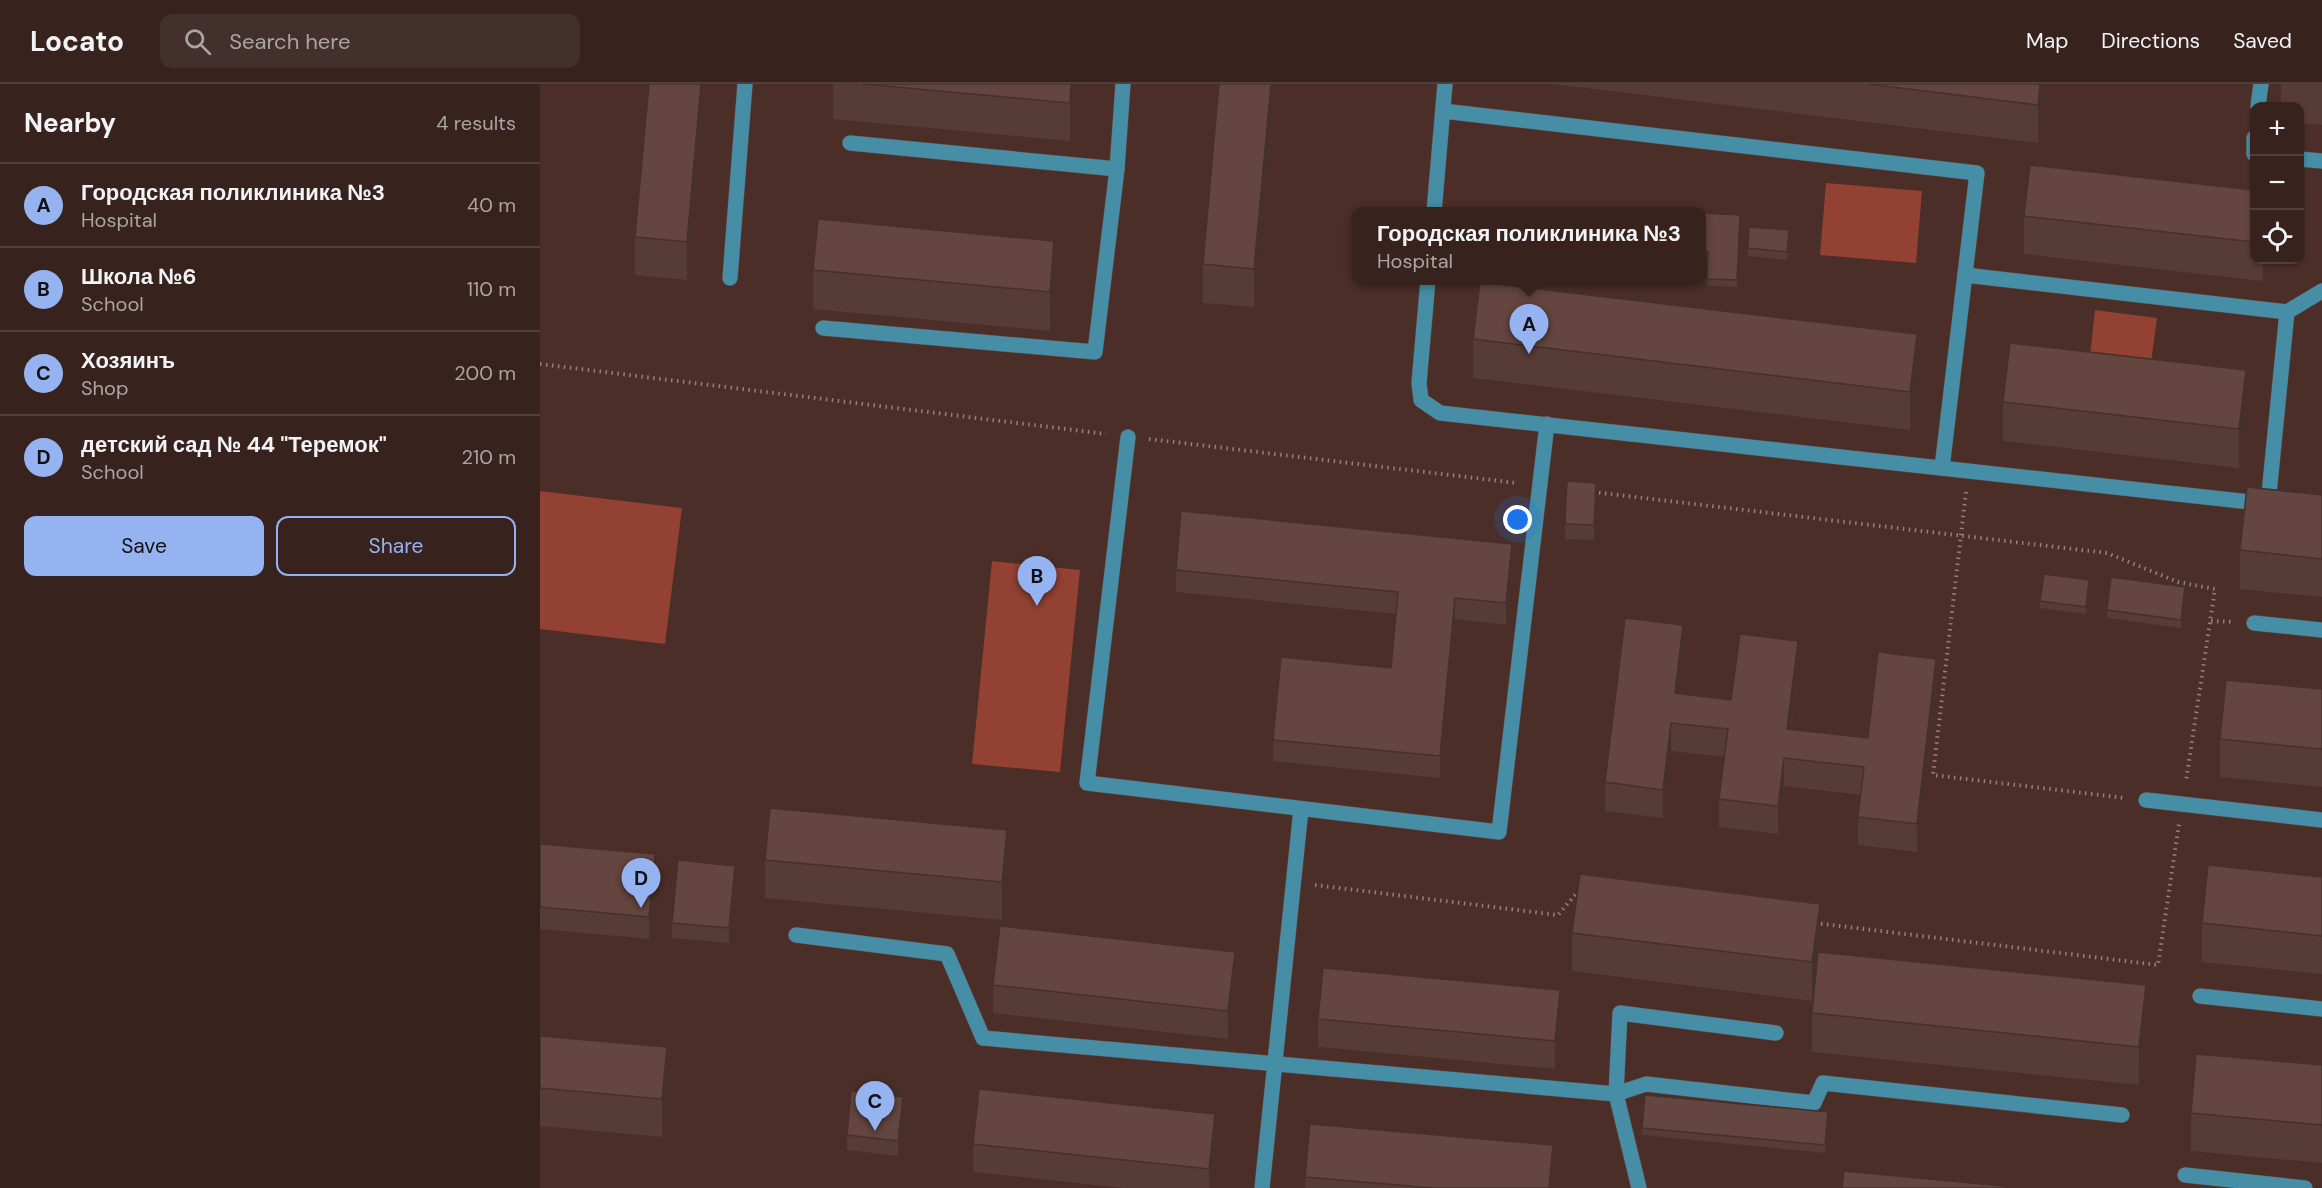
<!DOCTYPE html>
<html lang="en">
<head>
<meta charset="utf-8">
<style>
  :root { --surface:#38221e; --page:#432f2b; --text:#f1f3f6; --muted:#aba4a4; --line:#523f3c; --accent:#95b2f1 }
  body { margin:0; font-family:"DM Sans",sans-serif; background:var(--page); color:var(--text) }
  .controls { position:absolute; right:18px; top:18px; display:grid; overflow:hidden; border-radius:12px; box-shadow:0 2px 4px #0004 }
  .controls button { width:54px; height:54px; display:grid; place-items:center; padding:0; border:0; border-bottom:2px solid var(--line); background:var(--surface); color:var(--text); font:30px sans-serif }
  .you { position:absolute; left:978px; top:436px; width:21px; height:21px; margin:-15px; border:4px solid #fff; border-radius:50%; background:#1a73e8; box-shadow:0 0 0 9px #1a73e833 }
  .badge { display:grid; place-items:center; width:39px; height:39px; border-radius:50%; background:var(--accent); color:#111; font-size:20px; font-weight:700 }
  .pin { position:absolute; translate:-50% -50px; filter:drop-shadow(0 2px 3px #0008) }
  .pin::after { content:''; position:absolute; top:32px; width:21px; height:18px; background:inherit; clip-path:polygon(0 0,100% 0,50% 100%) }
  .popup { position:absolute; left:812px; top:123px; width:354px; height:78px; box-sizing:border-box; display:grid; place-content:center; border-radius:12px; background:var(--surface); filter:drop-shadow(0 2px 4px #0005); font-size:20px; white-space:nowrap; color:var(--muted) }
  .popup b { font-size:22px; color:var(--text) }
  .popup::after { content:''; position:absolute; left:50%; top:100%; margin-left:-12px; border:12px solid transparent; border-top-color:var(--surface) }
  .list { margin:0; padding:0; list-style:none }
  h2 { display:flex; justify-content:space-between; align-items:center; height:78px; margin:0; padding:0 24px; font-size:26px }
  h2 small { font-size:20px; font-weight:400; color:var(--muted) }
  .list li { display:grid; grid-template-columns:39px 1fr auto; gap:18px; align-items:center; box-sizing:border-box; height:84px; padding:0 24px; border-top:2px solid var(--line) }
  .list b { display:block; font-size:22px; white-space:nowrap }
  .list p { margin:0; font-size:20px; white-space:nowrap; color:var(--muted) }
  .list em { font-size:20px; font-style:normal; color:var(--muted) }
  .actions { display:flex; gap:12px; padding:18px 24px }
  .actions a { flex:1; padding:14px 0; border:2px solid var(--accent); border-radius:12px; text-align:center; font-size:21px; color:var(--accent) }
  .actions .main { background:var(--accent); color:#111 }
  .icon { flex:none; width:33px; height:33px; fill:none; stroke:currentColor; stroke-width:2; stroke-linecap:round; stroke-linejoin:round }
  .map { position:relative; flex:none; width:1782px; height:1104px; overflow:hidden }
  header { display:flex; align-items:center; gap:36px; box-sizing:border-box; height:84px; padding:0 30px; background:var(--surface); border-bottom:2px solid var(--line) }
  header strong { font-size:28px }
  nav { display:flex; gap:33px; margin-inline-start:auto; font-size:21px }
  .search { width:420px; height:54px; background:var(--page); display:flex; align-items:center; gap:15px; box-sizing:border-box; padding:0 21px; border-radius:12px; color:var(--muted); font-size:22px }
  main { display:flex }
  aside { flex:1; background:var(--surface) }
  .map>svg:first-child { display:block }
  .green { fill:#924133 }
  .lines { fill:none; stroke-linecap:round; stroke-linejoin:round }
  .minor-casing { stroke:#654a44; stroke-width:16 }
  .path { stroke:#977f7a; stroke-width:4; stroke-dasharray:1.5 4.5; stroke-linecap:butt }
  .minor { stroke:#458ea6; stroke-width:15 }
  .wall { fill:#563b36 }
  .shaded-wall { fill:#46302c }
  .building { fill:#64453f; stroke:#46302c; stroke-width:1.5 }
</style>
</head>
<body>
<header>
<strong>Locato</strong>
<div class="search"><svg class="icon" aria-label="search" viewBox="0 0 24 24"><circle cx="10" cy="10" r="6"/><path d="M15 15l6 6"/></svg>Search here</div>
<nav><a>Map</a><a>Directions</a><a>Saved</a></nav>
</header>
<main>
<aside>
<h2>Nearby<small>4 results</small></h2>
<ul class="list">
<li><span class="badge">A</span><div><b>Городская поликлиника №3</b><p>Hospital</p></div><em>40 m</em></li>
<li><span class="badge">B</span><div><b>Школа №6</b><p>School</p></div><em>110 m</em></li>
<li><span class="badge">C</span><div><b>Хозяинъ</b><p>Shop</p></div><em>200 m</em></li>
<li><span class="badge">D</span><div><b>детский сад № 44 &quot;Теремок&quot;</b><p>School</p></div><em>210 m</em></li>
</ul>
<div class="actions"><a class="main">Save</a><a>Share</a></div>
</aside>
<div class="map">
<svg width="1782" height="1104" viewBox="0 0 1782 1104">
  <rect width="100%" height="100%" fill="#4b2e28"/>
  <g class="green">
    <path d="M1286 99 1382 107 1376 179 1280 171Z"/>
    <path d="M1555 226 1617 234 1611 279 1550 271Z"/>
    <path d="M0 407 142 424 125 560 0 545Z"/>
    <path d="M452 477 540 486 520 688 432 680Z"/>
  </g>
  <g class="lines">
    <g class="minor-casing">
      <g id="minor">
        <path d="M1718 22 1721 0"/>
        <path d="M903 27 1437 89 1402 384"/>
        <path d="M1714 54V70"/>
        <path d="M310 59 577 85 583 0"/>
        <path d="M1760 75 1782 77"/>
        <path d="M894 128 905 0"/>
        <path d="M1425 191 1747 228"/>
        <path d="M190 194 205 0"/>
        <path d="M888 196 879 299 881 316 900 329 1728 420 1747 228 1782 207"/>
        <path d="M283 244 555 268 577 85"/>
        <path d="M588 353 547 699 959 748 1007 340"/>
        <path d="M1714 539 1782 546"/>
        <path d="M1606 716 1782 736"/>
        <path d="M256 851 407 870 443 954 1076 1010 1099 1104"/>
        <path d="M1660 912 1782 925"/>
        <path d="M1236 949 1080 929 1076 1010 1106 1000 1274 1019 1283 999 1582 1031"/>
        <path d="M1645 1091 1765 1104"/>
        <path d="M722 1104 761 725"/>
      </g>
    </g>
    <g class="path">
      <path d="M0 280 566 350"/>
      <path d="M609 355 977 399"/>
      <path d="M1053 408 1567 469 1638 498 1675 505 1646 697"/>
      <path d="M1426 408 1393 691 1585 714"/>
      <path d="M1671 537 1694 538"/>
      <path d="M775 801 1018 831 1036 810H1041"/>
      <path d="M1275 839 1618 881 1639 740"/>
    </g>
    <use href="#minor" class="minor"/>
  </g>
  <g class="wall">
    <path d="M293 0H534L530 57 293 35Z"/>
    <path d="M679 0H735L714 223 663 219V180Z"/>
    <path d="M1013 0H1504V8L1498 59Z"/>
    <path d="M1741 0H1782V41L1760 39V22H1741Z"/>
    <path d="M162 34 147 196 95 191V153Z"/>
    <path d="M1714 106V176H1725L1723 197 1484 170V132Z"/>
    <path d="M1161 129 1200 131 1197 203 1167 202V175H1161Z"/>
    <path d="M1249 154 1247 176 1208 172V164Z"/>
    <path d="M273 186 514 196 510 247 273 225Z"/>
    <path d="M933 255 1377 289 1370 346 933 294Z"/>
    <path d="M1463 318 1706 325 1699 384 1463 357Z"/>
    <path d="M1782 411V513L1700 505V466Z"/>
    <path d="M1056 414 1054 456 1025 455V440Z"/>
    <path d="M972 481 966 541 915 535 900 694 733 677V656L851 584 856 530 636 508V486Z"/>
    <path d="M1549 503 1546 530 1500 524V517Z"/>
    <path d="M1645 511 1641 544 1567 534V526Z"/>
    <path d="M1143 569 1138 609 1191 616 1258 585 1251 645 1328 654 1396 603 1377 768 1318 761V733L1321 711 1244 702 1238 750 1179 743V715L1184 673 1131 667 1123 734 1065 727V698Z"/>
    <path d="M1782 605V703L1680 693V655Z"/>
    <path d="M0 760 115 792 109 855 0 845Z"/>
    <path d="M225 776 467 784 462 836 225 814Z"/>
    <path d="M1782 793V890L1662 878V839Z"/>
    <path d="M195 797 189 859 132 854V839Z"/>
    <path d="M1032 849 1280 858 1279 868 1606 940 1599 1001 1272 968V929L1276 890 1272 917 1032 887Z"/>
    <path d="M695 896 688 955 453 929V901Z"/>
    <path d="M1020 934 1015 985 778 963V935Z"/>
    <path d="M0 952 127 1002 122 1053 0 1042Z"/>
    <path d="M1782 981V1079L1651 1067V1029Z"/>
    <path d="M363 1028 358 1072 307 1066V1051Z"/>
    <path d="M1288 1036 1285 1069 1102 1051V1044Z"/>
    <path d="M675 1058 670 1104H584L433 1088V1060Z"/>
    <path d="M1013 1089 1012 1104H765V1093Z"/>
  </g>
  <g class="shaded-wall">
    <path d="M162 0V34L147 196V158Z"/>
    <path d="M531 0H534V6L530 57V19Z"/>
    <path d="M731 0H735L714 223V185Z"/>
    <path d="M1500 0H1504V8L1498 59V21Z"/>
    <path d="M514 157V196L510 247V208Z"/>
    <path d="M1723 176H1725L1723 197Z"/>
    <path d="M1377 250V289L1370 346V308Z"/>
    <path d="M1706 286V325L1699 384V345Z"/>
    <path d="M1056 399V414L1054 456V441Z"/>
    <path d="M972 460V481L966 541V519Z"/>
    <path d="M1549 496V503L1546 530V523Z"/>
    <path d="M1645 503V511L1641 544V536Z"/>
    <path d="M915 514V535L900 694V672Z"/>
    <path d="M1143 541V569L1135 637V609Z"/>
    <path d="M1258 557V585L1247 673V645Z"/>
    <path d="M1396 575V603L1377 768V740Z"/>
    <path d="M1131 639V667L1123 734V706Z"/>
    <path d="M1244 674V702L1238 750V722Z"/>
    <path d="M467 746V784L462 836V798Z"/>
    <path d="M115 770V792L109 855V833Z"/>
    <path d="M195 782V797L189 859V844Z"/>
    <path d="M1280 820V858L1272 917V878Z"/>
    <path d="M695 868V896L688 955V927Z"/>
    <path d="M1606 901V940L1599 1001V963Z"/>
    <path d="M1020 906V934L1015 985V957Z"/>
    <path d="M127 963V1002L122 1053V1015Z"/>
    <path d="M363 1013V1028L358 1072V1057Z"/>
    <path d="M675 1030V1058L670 1104H669V1085Z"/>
    <path d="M1013 1061V1089L1012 1104H1009Z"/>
  </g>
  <g class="building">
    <path d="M109 0H161L147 158 95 153Z"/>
    <path d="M323 0H531L530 19Z"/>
    <path d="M679 0H731L714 185 663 180Z"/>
    <path d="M1328 0H1500L1498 21Z"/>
    <path d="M1490 81 1714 106V158L1484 132Z"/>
    <path d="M1044 125 1109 128H1044Z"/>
    <path d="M1161 129 1200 131 1197 196 1167 195 1168 168H1161Z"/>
    <path d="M278 135 514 157 510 208 273 186Z"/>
    <path d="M1209 143 1249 146 1247 168 1208 164Z"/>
    <path d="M940 198 1377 250 1370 308 933 255Z"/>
    <path d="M1470 259 1706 286 1699 345 1463 318Z"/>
    <path d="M1027 397 1056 399 1054 441 1025 440Z"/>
    <path d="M1707 403 1782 411V475L1700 466Z"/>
    <path d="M641 427 972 460 966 519 915 514 900 672 733 656 741 573 851 584 858 508 636 486Z"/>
    <path d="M1504 490 1549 496 1546 523 1500 517Z"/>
    <path d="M1571 493 1645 503 1641 536 1567 526Z"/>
    <path d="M1085 534 1143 541 1135 609 1191 616 1200 550 1258 557 1247 645 1328 654 1338 568 1396 575 1377 740 1318 733 1324 683 1244 674 1238 722 1179 715 1188 645 1131 639 1123 706 1065 698Z"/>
    <path d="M1686 596 1782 605V665L1680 655Z"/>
    <path d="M230 724 467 746 462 798 225 776Z"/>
    <path d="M0 760 115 770 109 833 0 823Z"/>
    <path d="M138 776 195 782 189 844 132 839Z"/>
    <path d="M1668 781 1782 793V852L1662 839Z"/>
    <path d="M1040 790 1280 820 1272 878 1032 849Z"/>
    <path d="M460 842 695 868 688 927 453 901Z"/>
    <path d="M1278 868 1606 901 1599 963 1272 929Z"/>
    <path d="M783 884 1020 906 1015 957 778 935Z"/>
    <path d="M0 952 127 963 122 1015 0 1004Z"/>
    <path d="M1656 970 1782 981V1041L1651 1029Z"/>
    <path d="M439 1005 675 1030 669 1085 433 1060Z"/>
    <path d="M311 1007 363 1013 358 1057 307 1051Z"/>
    <path d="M1105 1011 1288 1028 1285 1061 1102 1044Z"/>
    <path d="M770 1040 1013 1061 1009 1104H892L765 1093Z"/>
    <path d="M1304 1087 1484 1104H1302Z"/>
  </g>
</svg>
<div class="controls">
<button>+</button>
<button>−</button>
<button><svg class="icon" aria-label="locate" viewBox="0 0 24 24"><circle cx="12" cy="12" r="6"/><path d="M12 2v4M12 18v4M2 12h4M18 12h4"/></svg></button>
</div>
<div class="you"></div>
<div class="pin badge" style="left:989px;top:270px">A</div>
<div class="popup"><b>Городская поликлиника №3</b>Hospital</div>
<div class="pin badge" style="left:497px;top:522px">B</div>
<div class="pin badge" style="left:335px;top:1047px">C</div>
<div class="pin badge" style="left:101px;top:824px">D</div>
</div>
</main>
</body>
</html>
